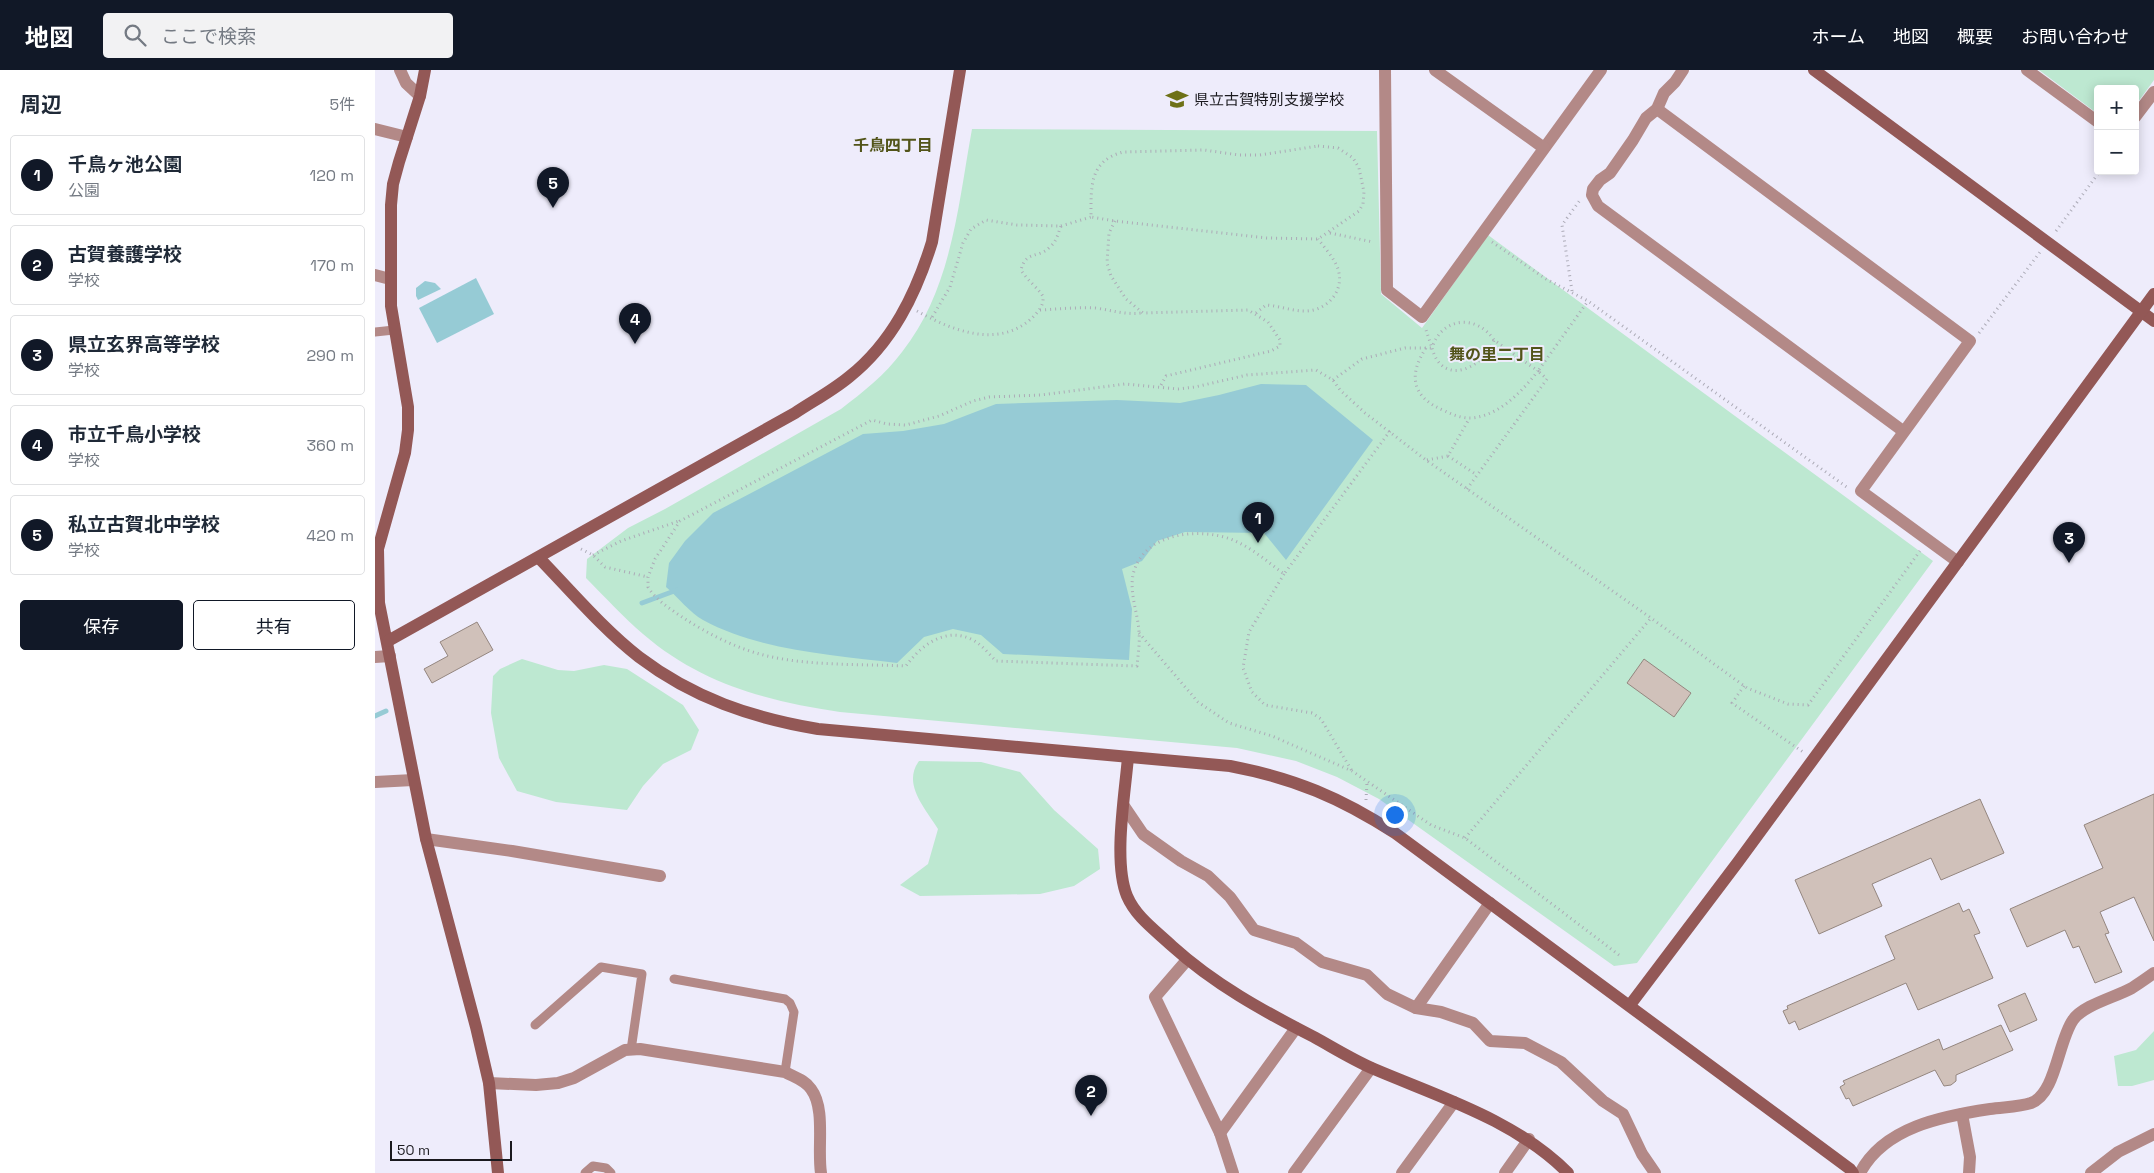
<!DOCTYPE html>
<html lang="ja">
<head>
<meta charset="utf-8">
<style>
  :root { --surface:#fff; --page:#f2f2f3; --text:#1f2937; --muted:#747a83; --line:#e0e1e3; --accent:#111827 }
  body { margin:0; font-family:"Space Grotesk","Noto Sans JP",sans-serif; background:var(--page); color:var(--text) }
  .controls { position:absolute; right:15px; top:15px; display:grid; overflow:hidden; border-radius:5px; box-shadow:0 2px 12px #0003 }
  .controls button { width:45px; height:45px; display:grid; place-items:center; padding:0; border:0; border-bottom:1px solid var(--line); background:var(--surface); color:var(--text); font:25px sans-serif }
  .scale { position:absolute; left:15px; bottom:12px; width:122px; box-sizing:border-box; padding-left:5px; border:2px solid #1a191e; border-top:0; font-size:14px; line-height:18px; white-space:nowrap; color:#1a191e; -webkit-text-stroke:4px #eeecfb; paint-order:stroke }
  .you { position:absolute; left:1019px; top:744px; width:18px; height:18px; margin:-12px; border:4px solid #fff; border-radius:50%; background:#1a73e8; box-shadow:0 0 0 8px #1a73e833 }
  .badge { display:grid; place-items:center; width:32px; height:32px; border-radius:50%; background:var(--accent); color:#fff; font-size:16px; font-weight:700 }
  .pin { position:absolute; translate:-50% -41px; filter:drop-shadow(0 1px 2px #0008) }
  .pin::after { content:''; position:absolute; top:26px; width:18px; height:15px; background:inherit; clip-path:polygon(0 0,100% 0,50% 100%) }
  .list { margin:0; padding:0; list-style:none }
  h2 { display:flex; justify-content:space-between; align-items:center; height:65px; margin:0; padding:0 20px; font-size:21px }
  h2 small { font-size:16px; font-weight:400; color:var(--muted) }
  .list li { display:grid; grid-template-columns:32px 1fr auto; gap:15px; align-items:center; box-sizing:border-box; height:80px; margin:0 10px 10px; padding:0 10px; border:1px solid var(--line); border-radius:5px }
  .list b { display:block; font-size:19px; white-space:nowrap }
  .list p { margin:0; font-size:16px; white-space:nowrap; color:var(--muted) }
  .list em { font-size:16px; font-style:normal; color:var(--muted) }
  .actions { display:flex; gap:10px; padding:15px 20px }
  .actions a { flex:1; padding:11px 0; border:1px solid var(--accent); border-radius:5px; text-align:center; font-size:18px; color:var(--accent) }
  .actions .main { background:var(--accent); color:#fff }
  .icon { flex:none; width:28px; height:28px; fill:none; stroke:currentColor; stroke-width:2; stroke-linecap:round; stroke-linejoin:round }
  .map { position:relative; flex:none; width:1779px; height:1103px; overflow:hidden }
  header { display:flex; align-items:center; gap:30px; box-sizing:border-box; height:70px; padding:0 25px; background:var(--accent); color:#fff }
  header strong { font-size:24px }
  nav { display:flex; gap:28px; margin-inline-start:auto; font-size:18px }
  .search { width:350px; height:45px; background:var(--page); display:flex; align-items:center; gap:12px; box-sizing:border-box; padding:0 18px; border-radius:5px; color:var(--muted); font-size:19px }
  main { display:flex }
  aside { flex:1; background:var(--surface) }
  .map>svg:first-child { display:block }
  .green { fill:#bde8d1 }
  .water { fill:#96cbd5 }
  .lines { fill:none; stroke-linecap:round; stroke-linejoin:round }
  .stream { stroke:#96cbd5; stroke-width:5 }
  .building { fill:#d0c1ba; stroke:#94867f }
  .path { stroke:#acabb7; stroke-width:3; stroke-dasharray:1 4; stroke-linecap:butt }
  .lane { stroke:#b38987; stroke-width:9 }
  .street { stroke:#b38987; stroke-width:12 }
  .secondary { stroke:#935856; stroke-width:12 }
  .labels { text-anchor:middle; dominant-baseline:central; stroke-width:4; stroke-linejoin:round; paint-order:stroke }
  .poi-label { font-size:15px; fill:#1a191e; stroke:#eeecfb; text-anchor:start }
  .neighbourhood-label { font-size:16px; font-weight:bold; fill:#525419; stroke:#eeecfb }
</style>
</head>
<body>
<header>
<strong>地図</strong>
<div class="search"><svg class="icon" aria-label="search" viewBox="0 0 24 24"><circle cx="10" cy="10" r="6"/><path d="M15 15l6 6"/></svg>ここで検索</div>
<nav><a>ホーム</a><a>地図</a><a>概要</a><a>お問い合わせ</a></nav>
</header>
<main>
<aside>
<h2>周辺<small>5件</small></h2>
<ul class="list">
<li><span class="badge">1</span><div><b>千鳥ヶ池公園</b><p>公園</p></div><em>120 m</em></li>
<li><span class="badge">2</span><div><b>古賀養護学校</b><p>学校</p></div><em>170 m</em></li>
<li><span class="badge">3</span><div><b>県立玄界高等学校</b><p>学校</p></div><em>290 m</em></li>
<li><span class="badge">4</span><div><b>市立千鳥小学校</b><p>学校</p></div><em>360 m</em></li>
<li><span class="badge">5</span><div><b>私立古賀北中学校</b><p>学校</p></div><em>420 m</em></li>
</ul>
<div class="actions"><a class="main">保存</a><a>共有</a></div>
</aside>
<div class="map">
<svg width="1779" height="1103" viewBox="0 0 1779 1103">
  <rect width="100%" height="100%" fill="#eeecfb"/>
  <g class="green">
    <path d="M1664 0H1779V10L1760 36V19H1723V44Z"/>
    <path d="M597 59 1002 61 1006 224 1047 258 1113 165 1558 491 1262 893 1239 896 1004 729 962 707 921 691 862 678 465 642C392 631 326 614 268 564 248 547 230 527 211 508L212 489 253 458 290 439 466 339C488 322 510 305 527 282 577 219 583 135 597 59Z"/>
    <path d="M147 589 183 600 199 601 229 595 252 599 308 635 324 660 316 680 288 694 268 716 252 740 181 732 142 721 124 688 116 643 118 606 125 599Z"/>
    <path d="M544 691 606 692 645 702 679 740 723 779 725 799 699 816 665 824 545 826 525 815 553 794 563 759C550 738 527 714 544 691Z"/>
    <path d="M1779 961V1010L1757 1016H1743L1739 986 1761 980Z"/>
  </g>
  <g class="water">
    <path d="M101 208 119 244 62 273 44 238Z"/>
    <path d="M50 211 60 213 66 219 43 230 41 226V218Z"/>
    <path d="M886 314 931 315 998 370 911 490 889 463 810 462 782 471 767 491 747 499 757 539 754 590 628 584 606 565 578 559 549 567 522 593C459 585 385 581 328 550 315 543 303 527 291 517L294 493 310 471 338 443 488 364 528 361 569 354 621 334 742 330 805 333 844 325Z"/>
  </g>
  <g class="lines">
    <g class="stream">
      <path d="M267 533 302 520"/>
      <path d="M0 646 11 641"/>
    </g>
  </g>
  <g class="building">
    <path d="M102 552 118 580 57 613 49 599 73 586 65 572Z"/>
    <path d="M1269 589 1316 623 1299 647 1252 613Z"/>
    <path d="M1779 724V871L1759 827 1725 842 1734 863 1730 864 1747 902 1720 913 1704 876 1698 878 1690 860 1652 877 1635 839 1728 798 1709 755Z"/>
    <path d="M1605 729 1629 783 1566 810 1556 788 1497 814 1507 836 1444 864 1420 810Z"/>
    <path d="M1584 833 1588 842 1594 839 1605 863 1599 865 1618 908 1543 940 1531 913 1424 960 1420 951 1414 954 1408 941 1413 939 1412 936 1520 889 1510 866Z"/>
    <path d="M1650 923 1662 950 1635 962 1623 935Z"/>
    <path d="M1626 955 1638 980 1581 1005V1011L1576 1015 1569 1016 1560 1000 1478 1036 1474 1028 1471 1029 1465 1017 1470 1014 1468 1011 1564 969 1568 980Z"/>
  </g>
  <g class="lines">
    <g class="path">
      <path d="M943 76 963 78 978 88 984 98 989 122 988 134 984 141 943 169 892 168 740 151 716 147C716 117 714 91 748 82L829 80 864 85H885Z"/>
      <path d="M740 151 734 163 732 193 736 206 751 229 768 243 873 240 893 252 905 270V276L896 281 791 306 785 317"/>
      <path d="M686 156 716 147"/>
      <path d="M1681 161 1725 101"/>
      <path d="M955 163 998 172"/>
      <path d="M1117 172 1171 209 1213 231 1473 418"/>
      <path d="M1197 221 1187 155 1205 130"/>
      <path d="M665 240C684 239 702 237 720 238 736 240 750 245 766 243"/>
      <path d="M542 241C576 260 622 279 656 249 662 243 669 236 668 227 667 222 651 209 646 200 651 180 663 189 675 177 682 171 683 163 686 156L642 155 611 150 596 159 588 173 575 217 556 249"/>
      <path d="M881 243 891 235C904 236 917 241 930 241 952 241 970 221 963 199 959 188 950 178 943 169"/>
      <path d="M1604 263 1665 182"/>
      <path d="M1051 278C1032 307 1038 328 1070 341 1080 346 1092 350 1103 347 1128 342 1148 320 1163 301L1119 270C1101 243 1066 248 1057 278 1067 317 1108 299 1119 270"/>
      <path d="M958 310 987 289 1030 278H1057L1051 260"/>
      <path d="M1015 361 909 504C893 492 877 478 858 470 825 457 771 462 759 501 753 520 763 543 764 562 765 573 763 585 762 596L621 591C614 584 607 575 598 570 571 556 546 575 531 596 487 594 440 596 397 587 366 581 333 564 307 547 294 538 281 530 273 517V507L280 489 305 451 497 350 512 354 531 355 564 346 598 331 614 327 666 325 750 314 803 319 820 317 872 305 941 300 958 310 965 320 990 343 1051 390 1276 548 1372 618 1413 634 1433 635 1545 481"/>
      <path d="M1073 386 1102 405"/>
      <path d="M1052 390 1073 386 1094 349"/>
      <path d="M1092 419 1172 309 1163 301 1213 231"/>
      <path d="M206 479 218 485 230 497 273 507"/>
      <path d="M218 485 246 471 304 451"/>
      <path d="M909 504 874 562 868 598 877 622 890 635 937 643 946 649 977 701"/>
      <path d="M764 563 823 632 854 653 897 666 977 701 1056 755 1090 768 1244 885"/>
      <path d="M1369 616 1357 633 1428 682"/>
      <path d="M991 730 992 712"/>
      <path d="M1090 768 1276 548"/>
    </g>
    <g class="lane">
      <path d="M0 262 19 260"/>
      <path d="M299 909 410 929 415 933 419 942 410 1002"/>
      <path d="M160 955 226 897 267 904 256 980"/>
      <path d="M210 1103 218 1096 231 1098 236 1103"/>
    </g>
    <g class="street">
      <path d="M25 0 31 13 45 26"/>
      <path d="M1010 0 1012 220 1047 247 1226 0"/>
      <path d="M1060 0 1169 78"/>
      <path d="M1308 0 1300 12 1289 23 1282 39 1271 48 1258 70 1235 103 1225 110 1218 119 1217 125 1223 136 1528 361"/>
      <path d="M1652 0 1723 52"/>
      <path d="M1282 39 1595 271 1486 421 1583 492"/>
      <path d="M1760 47 1779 22"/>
      <path d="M0 59 32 67"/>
      <path d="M0 205 15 209"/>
      <path d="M0 587 15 586"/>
      <path d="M0 712 38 710"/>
      <path d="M749 736 768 764 806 791 833 806 855 827 879 860 921 873 947 892 992 905 1012 924 1041 938 1066 942 1098 953 1115 971 1150 973 1186 992 1228 1031 1248 1044 1267 1084 1280 1103"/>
      <path d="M51 769 137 781 285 806"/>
      <path d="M812 890 780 927 845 1063 858 1103"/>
      <path d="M1041 938 1115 833"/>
      <path d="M114 1013 161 1015 183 1013 199 1008 250 980 265 979 410 1002C419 1007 430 1010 436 1019 451 1039 442 1078 446 1103"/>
      <path d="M1587 1044 1595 1087 1594 1103"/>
      <path d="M845 1063 921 958"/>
      <path d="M919 1103 996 998"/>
      <path d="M1027 1103 1079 1032"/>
      <path d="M1130 1103 1154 1069"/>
      <path d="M1485 1103C1509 1057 1568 1046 1615 1039 1628 1037 1644 1037 1656 1033 1681 1024 1683 971 1698 950 1708 935 1741 927 1757 918 1765 913 1772 908 1779 903"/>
      <path d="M1716 1103 1743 1082 1779 1064"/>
    </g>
    <g class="secondary">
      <path d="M50 0 45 26 24 92 18 114 16 135V236L33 337V360L30 383 3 479 4 533 51 769 101 957 114 1013 123 1103"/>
      <path d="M1439 0 1779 251"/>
      <path d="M164 488C196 521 228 559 264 587 318 628 377 648 443 659L855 696C919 708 966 728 1020 763L1475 1099 1478 1103"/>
      <path d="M13 571 420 343C438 331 457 321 474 307 517 273 541 224 557 172L585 0"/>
      <path d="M753 687C750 724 738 792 752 826 761 847 780 860 797 876 839 914 888 941 939 967 959 978 978 990 999 999 1067 1028 1140 1050 1193 1103"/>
      <path d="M1255 935 1363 792 1779 224"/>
    </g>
  </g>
  <defs>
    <g id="school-bare" transform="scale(1.725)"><path d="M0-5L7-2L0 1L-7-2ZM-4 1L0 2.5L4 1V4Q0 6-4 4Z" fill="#6e7117" stroke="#eeecfb" stroke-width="2.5" paint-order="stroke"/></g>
  </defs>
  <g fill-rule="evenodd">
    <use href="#school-bare" x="802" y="29"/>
  </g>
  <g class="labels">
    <g class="poi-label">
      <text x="819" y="29">県立古賀特別支援学校</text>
    </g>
    <g class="neighbourhood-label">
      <text x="518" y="75">千鳥四丁目</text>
      <text x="1122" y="284">舞の里二丁目</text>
    </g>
  </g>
</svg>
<div class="controls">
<button>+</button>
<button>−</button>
</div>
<div class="scale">50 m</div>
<div class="you"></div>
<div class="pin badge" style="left:883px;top:473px">1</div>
<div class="pin badge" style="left:716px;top:1046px">2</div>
<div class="pin badge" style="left:1694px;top:493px">3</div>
<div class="pin badge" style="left:260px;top:274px">4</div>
<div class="pin badge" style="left:178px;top:138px">5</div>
</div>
</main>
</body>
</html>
